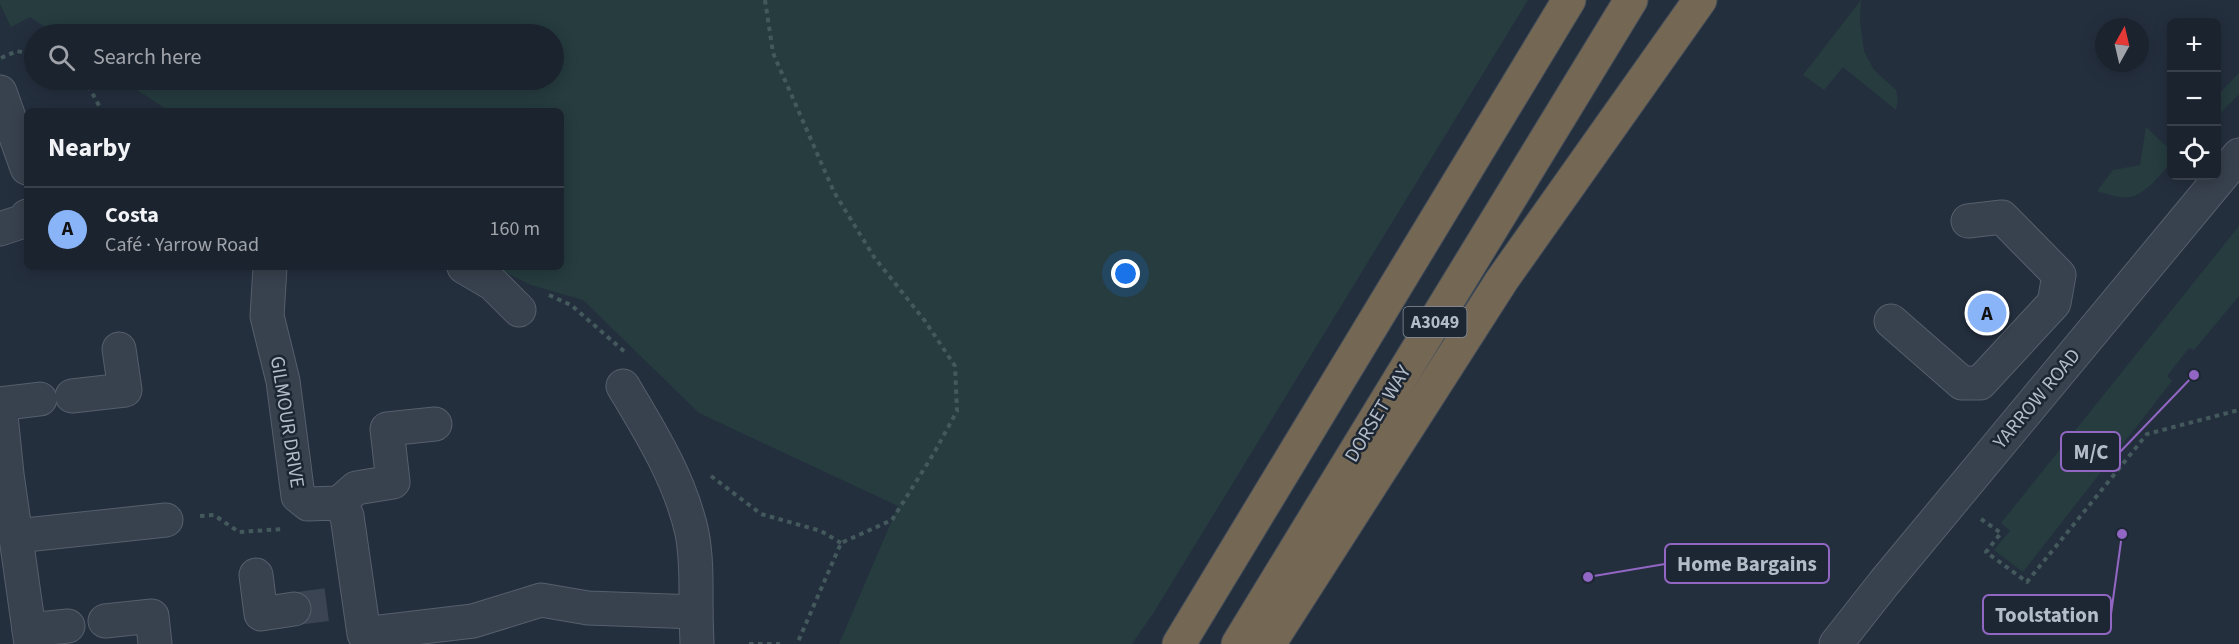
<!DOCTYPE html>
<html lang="en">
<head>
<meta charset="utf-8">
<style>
  :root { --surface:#1b232e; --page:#282f3a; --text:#f1f3f6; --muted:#a0a4aa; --line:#39404a; --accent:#8ab4f8 }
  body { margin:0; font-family:"Source Sans 3",sans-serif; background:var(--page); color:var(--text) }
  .controls { position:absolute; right:18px; top:18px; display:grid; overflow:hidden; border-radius:9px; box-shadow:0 3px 15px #0003 }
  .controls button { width:54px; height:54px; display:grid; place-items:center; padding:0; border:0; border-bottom:2px solid var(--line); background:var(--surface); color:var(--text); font:30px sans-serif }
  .compass { position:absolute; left:2095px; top:18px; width:54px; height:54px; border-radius:50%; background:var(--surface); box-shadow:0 3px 15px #0003; rotate:8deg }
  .you { position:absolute; left:1126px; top:274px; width:21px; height:21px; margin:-15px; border:4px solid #fff; border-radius:50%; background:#1a73e8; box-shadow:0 0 0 9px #1a73e833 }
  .badge { display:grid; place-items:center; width:39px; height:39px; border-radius:50%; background:var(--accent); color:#111; font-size:20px; font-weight:700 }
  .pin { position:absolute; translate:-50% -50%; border:3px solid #fff; box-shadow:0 2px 6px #0006 }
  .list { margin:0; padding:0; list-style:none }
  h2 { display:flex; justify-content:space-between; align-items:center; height:78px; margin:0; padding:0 24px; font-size:26px }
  h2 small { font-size:20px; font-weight:400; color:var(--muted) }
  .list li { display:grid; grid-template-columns:39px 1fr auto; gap:18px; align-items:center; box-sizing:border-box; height:84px; padding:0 24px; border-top:2px solid var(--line) }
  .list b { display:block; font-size:22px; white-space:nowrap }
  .list p { margin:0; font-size:20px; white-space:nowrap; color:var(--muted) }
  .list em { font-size:20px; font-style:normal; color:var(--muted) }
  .icon { flex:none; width:33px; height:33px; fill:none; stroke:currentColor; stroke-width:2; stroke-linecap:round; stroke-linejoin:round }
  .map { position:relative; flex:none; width:2239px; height:644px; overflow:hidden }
  .search { position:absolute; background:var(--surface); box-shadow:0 3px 15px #0003; left:24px; top:24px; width:540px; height:66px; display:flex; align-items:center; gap:15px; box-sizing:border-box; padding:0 21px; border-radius:33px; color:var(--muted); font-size:22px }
  .panel { position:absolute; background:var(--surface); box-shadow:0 3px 15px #0003; left:24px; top:108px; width:540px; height:162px; border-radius:9px }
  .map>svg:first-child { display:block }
  .green { fill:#263c3f }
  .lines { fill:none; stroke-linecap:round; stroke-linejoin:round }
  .minor-tunnel { stroke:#3a4453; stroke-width:33; stroke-dasharray:33 16; stroke-linecap:butt }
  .minor-casing { stroke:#565f6c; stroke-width:35 }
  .highway-casing { stroke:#434c59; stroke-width:35 }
  .path { stroke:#44595c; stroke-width:4; stroke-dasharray:4.5 4.5; stroke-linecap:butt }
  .minor { stroke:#38414e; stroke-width:33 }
  .highway { stroke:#746855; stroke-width:33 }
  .labels { text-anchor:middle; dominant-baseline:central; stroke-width:5; stroke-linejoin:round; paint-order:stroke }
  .shield { fill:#1d2633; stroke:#878f9c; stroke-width:1.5 }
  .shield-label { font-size:18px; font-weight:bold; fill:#b4bcc9 }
  .street-label { font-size:20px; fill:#b4bcc9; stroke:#1d2633 }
  .leader { fill:none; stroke:#9266c3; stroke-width:2 }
  .callout-dot { fill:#9266c3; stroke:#1d2633; stroke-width:2 }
  .callout { fill:#1d2633; stroke:#9266c3; stroke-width:2 }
  .callout-label { font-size:21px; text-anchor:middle; font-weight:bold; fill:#b4bcc9 }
</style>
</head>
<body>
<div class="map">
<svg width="2239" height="644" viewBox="0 0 2239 644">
  <rect width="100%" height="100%" fill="#242f3e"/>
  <g class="green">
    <path d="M0 0H1528L1154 612 1132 644H839L898 506 699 413 583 300 531 285 494 267H561V111H169L122 80H554V34H56L30 17 11 27 0 4Z"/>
    <path d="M1861 0 1860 21 1864 51 1874 70 1896 90 1898 99 1896 110 1843 67 1824 90 1803 75Z"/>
    <path d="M2239 73V94L2217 117V96Z"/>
    <path d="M2146 127 2166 146 2171 141V163C2161 173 2146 194 2131 197 2120 199 2107 194 2097 191L2113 170 2140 165Z"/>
    <path d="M2239 226V296L2194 350 2189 348 2167 376 2172 381 2023 572 1994 550 2010 531 2001 523Z"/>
  </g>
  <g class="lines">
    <path class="minor-tunnel" d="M294 609 331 604"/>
    <g class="minor-casing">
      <g id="minor">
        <path d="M0 92 27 168"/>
        <path d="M0 229 24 221 27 216"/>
        <path d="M270 267 267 316 283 381 298 496 308 504 339 503 347 516 364 634 473 621 541 600 588 608 696 612C696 586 697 559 692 533 680 479 651 433 623 386"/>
        <path d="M464 267 493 284 519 310"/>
        <path d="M1891 321 1962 383H1980L2054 303 2059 275 2002 217 1968 221"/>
        <path d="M72 396 125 390 119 349"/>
        <path d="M0 404 40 399"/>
        <path d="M0 406 7 474 31 644"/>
        <path d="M339 503 356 488 393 482 387 429 435 424"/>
        <path d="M16 536 166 520"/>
        <path d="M256 575 261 614 294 609"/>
        <path d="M696 612 697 644"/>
        <path d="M105 621 152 616 155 644"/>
        <path d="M29 630 68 626"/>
        <path d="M1836 644 1884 583 2239 155"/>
      </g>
    </g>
    <g class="highway-casing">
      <g id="highway">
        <path d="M1179 644 1569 0"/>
        <path d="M1238 644 1631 0"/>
        <path d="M1269 644 1502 280 1700 0"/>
      </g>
    </g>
    <g class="path">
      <path d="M765 0 773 53 834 192 874 257 925 321 955 366 957 411 934 453 892 520 841 543 797 644"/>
      <path d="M1 58 17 51 34 55"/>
      <path d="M81 80 90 89 102 111"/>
      <path d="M549 295 571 305 626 353"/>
      <path d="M711 476 761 514 821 531 841 543"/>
      <path d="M200 516 214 515 239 532 282 529"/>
      <path d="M1981 519 2001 533 1986 552 2027 582 2147 434 2239 410"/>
      <path d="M749 644H780"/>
    </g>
    <use href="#minor" class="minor"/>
    <use href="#highway" class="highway"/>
  </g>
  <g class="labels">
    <rect class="shield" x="1403.5" y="307" width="63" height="30" rx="4.5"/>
    <g class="shield-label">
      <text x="1435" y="322">A3049</text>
    </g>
    <g class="street-label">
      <text transform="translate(2037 399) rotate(-50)">YARROW ROAD</text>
      <text transform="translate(1378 414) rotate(-59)">DORSET WAY</text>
      <text transform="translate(287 422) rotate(81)">GILMOUR DRIVE</text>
    </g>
  </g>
  <path class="leader" d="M2194 375L2120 452M1588 577L1665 564M2122 534L2111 614"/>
  <g class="callout-dot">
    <circle cx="2194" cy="375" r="6"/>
    <circle cx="1588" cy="577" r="6"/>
    <circle cx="2122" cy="534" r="6"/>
  </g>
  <g class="callout">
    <rect x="2061" y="432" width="59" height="39" rx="6"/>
    <rect x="1665" y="544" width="164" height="39" rx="6"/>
    <rect x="1983" y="595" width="128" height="39" rx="6"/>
  </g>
  <g class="callout-label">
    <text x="2091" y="459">M/C</text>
    <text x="1747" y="571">Home Bargains</text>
    <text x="2047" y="622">Toolstation</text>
  </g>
</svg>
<div class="controls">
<button>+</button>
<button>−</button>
<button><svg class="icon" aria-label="locate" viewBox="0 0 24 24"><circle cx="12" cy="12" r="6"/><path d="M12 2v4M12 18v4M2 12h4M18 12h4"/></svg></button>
</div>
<svg class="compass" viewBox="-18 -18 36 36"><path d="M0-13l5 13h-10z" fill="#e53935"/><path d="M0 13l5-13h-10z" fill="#a0a4aa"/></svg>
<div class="you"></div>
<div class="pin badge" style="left:1987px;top:313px">A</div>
<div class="search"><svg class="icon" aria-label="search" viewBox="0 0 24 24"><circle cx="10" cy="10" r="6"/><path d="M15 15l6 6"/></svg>Search here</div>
<section class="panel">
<h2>Nearby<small></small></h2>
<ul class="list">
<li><span class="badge">A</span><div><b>Costa</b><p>Café · Yarrow Road</p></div><em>160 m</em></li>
</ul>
</section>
</div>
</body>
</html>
